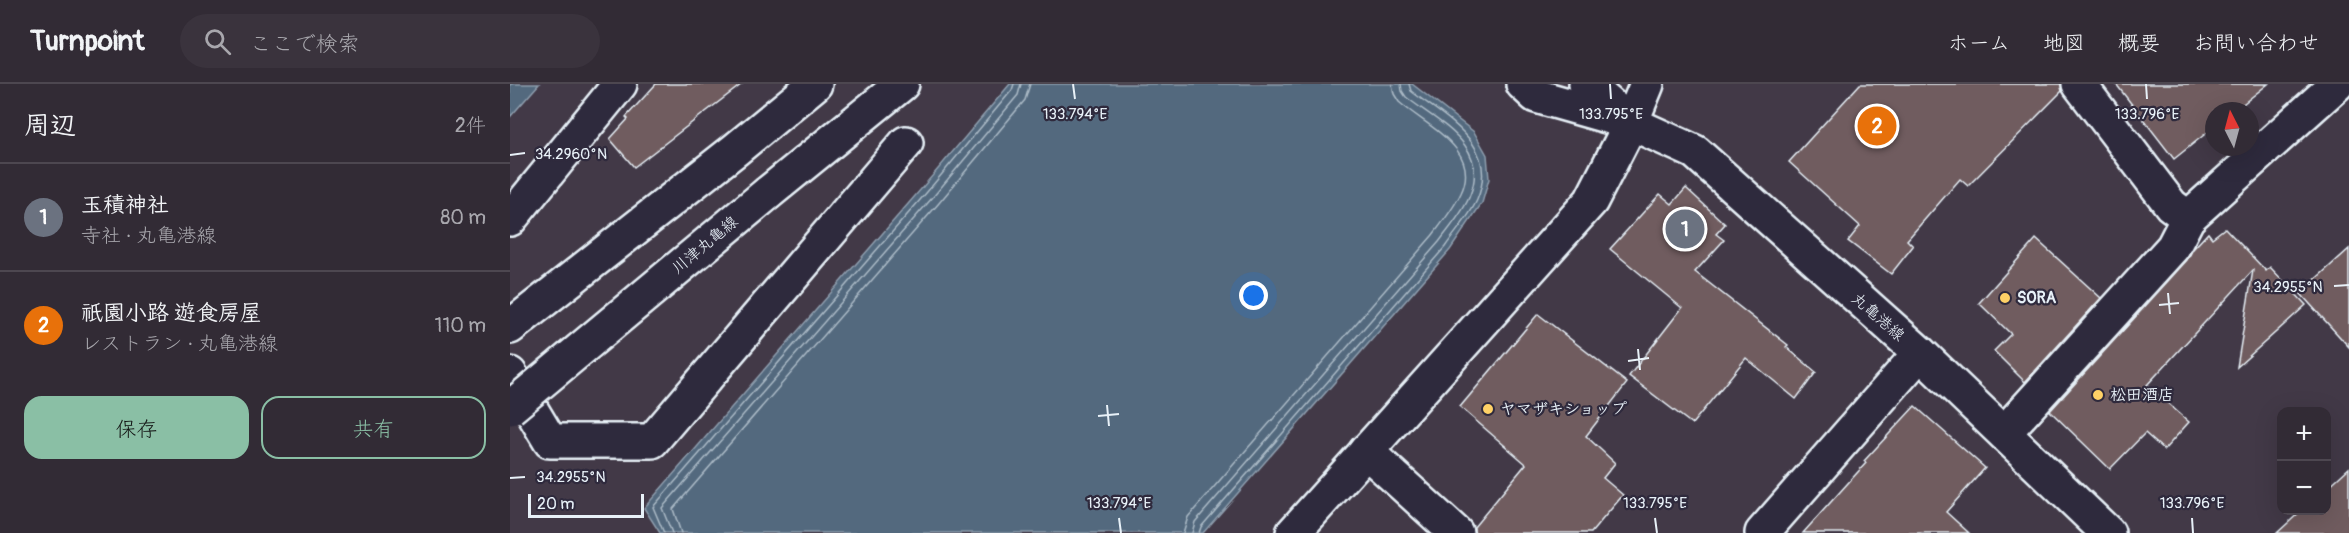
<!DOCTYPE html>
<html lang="ja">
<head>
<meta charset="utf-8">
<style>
  :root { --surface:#322b35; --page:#3a333d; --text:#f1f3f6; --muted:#a8a7ad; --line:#4d4750; --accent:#8abfa5 }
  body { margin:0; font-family:Pangolin,"Klee One",sans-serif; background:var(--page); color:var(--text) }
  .controls { position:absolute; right:18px; bottom:18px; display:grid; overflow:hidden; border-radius:12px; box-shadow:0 6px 24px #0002 }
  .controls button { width:54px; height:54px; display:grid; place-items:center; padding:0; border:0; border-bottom:2px solid var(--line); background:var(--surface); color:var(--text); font:30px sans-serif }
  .compass { position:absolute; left:1695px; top:18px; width:54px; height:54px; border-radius:50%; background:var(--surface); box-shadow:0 6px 24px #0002; rotate:354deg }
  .scale { position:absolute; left:18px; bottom:15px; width:116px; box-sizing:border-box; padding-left:6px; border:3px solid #e8f1f8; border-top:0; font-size:16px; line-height:21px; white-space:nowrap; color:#e8f1f8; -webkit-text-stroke:4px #2f2a3d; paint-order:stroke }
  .you { position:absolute; left:744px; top:212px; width:21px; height:21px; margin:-15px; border:4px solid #fff; border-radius:50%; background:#1a73e8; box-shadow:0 0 0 9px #1a73e833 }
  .badge { display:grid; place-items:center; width:39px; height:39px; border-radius:50%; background:var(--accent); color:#fff; font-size:20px; font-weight:700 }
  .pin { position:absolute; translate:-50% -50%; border:3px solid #fff; box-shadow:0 2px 6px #0006 }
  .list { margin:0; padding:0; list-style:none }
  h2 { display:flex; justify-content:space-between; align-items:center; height:78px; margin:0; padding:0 24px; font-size:26px }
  h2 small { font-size:20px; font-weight:400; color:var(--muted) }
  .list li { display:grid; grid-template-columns:39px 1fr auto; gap:18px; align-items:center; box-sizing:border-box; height:108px; padding:0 24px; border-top:2px solid var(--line) }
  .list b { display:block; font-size:22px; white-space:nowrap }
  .list p { margin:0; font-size:20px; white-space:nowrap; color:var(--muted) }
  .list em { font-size:20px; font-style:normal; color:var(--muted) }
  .actions { display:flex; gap:12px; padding:18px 24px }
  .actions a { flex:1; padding:14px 0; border:2px solid var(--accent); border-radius:18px; text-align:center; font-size:21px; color:var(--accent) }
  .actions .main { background:var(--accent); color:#111 }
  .icon { flex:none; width:33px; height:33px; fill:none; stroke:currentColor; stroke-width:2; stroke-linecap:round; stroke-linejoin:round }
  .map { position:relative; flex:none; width:1839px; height:449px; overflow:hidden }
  header { display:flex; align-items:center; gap:36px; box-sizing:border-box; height:84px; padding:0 30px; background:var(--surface); border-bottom:2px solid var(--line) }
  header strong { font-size:28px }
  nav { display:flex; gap:33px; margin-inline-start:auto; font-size:21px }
  .search { width:420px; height:54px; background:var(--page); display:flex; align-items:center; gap:15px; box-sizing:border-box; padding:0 21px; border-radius:33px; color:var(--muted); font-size:22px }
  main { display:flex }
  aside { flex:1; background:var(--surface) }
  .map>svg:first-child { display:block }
  .water { fill:#53697e; stroke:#8f9faf; stroke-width:1.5 }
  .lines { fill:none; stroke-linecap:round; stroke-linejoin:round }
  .shore { stroke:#acbbc7; stroke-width:1.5 }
  .building { fill:#705c5e; stroke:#e8f1f8; stroke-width:1.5 }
  .minor-casing { stroke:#e8f1f8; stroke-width:38 }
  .tertiary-casing { stroke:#e8f1f8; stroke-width:38 }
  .secondary-casing { stroke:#e8f1f8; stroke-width:38 }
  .minor { stroke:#2f2a3d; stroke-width:33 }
  .tertiary { stroke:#2f2a3d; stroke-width:33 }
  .secondary { stroke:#2f2a3d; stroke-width:33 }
  .secondary-bridge-casing { stroke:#e8f1f8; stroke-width:38; stroke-linecap:butt }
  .secondary-bridge { stroke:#2f2a3d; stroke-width:33 }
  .ticks { fill:none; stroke:#e8f1f8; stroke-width:2 }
  .poi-dot { fill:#ffd166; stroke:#2f2a3d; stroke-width:2 }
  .labels { text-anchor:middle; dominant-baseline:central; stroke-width:4.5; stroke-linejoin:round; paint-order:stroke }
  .street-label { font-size:16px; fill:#e8f1f8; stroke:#2f2a3d }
  .poi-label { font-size:16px; font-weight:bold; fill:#e8f1f8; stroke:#2f2a3d; text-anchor:start }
  .ticks-label { font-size:15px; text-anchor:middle; fill:#e8f1f8; stroke:#2f2a3d; stroke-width:4.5; stroke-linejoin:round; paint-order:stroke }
</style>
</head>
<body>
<header>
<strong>Turnpoint</strong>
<div class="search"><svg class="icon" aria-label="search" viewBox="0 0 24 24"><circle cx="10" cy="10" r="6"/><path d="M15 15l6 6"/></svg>ここで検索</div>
<nav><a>ホーム</a><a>地図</a><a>概要</a><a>お問い合わせ</a></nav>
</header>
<main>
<aside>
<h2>周辺<small>2件</small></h2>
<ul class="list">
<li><span class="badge" style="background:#6b7280">1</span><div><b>玉積神社</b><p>寺社 · 丸亀港線</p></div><em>80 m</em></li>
<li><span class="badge" style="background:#e8710a">2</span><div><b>祇園小路 遊食房屋</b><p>レストラン · 丸亀港線</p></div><em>110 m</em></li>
</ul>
<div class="actions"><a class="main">保存</a><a>共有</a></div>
</aside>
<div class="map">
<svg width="1839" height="449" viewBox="0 0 1839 449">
  <rect width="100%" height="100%" fill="#423947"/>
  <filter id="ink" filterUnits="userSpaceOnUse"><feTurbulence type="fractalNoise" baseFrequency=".0167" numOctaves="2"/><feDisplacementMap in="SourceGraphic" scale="12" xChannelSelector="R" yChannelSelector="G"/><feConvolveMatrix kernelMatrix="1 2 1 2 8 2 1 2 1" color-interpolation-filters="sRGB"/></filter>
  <g filter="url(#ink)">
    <g class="water">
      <path d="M0 0H29L0 33Z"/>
      <path d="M500 0H902L964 48 977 71 979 95 972 119 940 166 693 449H150L134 424 412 104Z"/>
    </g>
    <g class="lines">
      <g class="shore">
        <path d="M154 449 143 423 417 108 502 6 504 0"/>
        <path d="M162 449 152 424 423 113 508 11 511 0"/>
        <path d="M171 449 163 425 429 119 515 16 520 0"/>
        <path d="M673 449 678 433 922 152C932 139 944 124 951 109 972 65 916 42 889 18L884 10 882 0"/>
        <path d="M682 449 685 438 929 158C939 144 954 128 960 111 980 61 929 39 896 13L892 7 891 0"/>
        <path d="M689 449 691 443 935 163C945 148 960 132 967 116 990 61 938 36 901 7L899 0"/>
      </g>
    </g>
    <g class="building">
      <path d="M146 0H232L124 83 100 55 118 35 116 33Z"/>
      <path d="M1350 0H1551L1552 7 1458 102 1450 95 1397 156 1403 162 1381 190 1338 157 1350 142 1279 78Z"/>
      <path d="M1606 0H1758L1724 27H1704V43L1664 75Z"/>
      <path d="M1176 104 1215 140 1206 150 1214 156 1185 188 1278 261 1276 263 1306 288 1286 315 1236 274 1182 340 1119 292 1172 224 1100 165 1150 110 1162 120Z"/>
      <path d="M1715 144 1756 187 1760 183 1796 221 1727 283 1743 186 1637 301 1679 338 1654 366 1635 349 1600 385 1540 327 1677 176 1683 165 1698 149 1702 154Z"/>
      <path d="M1526 155 1591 214 1515 298 1484 267 1501 250 1469 219Z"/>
      <path d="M1839 165V263L1790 209Z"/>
      <path d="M1028 230 1117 299 1076 352 1105 379 1093 394 1113 411 1081 449H964V443L1016 380 950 323Z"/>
      <path d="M1405 322 1475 384 1436 428 1459 449H1293L1356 379 1354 377Z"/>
      <path d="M1839 384V449H1767L1792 426H1816V405Z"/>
    </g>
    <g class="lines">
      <g class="minor-casing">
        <g id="minor">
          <path d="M1569 0 1661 121 1678 134"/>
          <path d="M1121 39 1137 0"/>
          <path d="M0 135 110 0"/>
          <path d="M0 290 40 357H142L396 59"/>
          <path d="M1494 349 1663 163 1678 134 1827 0"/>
          <path d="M856 367 946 449"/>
          <path d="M1252 449 1410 269"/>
        </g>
      </g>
      <g class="tertiary-casing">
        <path id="tertiary" d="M783 449 1081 117 1121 39"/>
      </g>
      <g class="secondary-casing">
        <g id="secondary">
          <path d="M1013 0 1026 12 1121 39 1185 68 1410 269 1598 449"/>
          <path d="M1076 0 1113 32"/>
          <path d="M258 109 392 0"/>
          <path d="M0 243 225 66 305 0"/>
        </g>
      </g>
      <use href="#minor" class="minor"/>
      <use href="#tertiary" class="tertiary"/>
      <use href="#secondary" class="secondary"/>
      <g class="secondary-bridge-casing">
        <path id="secondary-bridge" d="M0 324 258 109"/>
      </g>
      <use href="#secondary-bridge" class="secondary-bridge"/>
    </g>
  </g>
  <path class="ticks" d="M563 0 565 15M1100 0 1101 15M1636 0 1637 15M0 71 15 69M1824 202 1839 201M1658 209 1660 230M1649 221 1669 219M1128 265 1130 286M1118 277 1139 274M597 321 599 342M588 332 609 330M0 394 15 393M609 434 611 449M1145 434 1147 449M1682 434 1683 449"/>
  <g class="poi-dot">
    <circle cx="1495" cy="214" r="6"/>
    <circle cx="1588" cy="311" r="6"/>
    <circle cx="978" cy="325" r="6"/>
  </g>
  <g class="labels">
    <g class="street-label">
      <text transform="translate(195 161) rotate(-40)">川津丸亀線</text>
      <text transform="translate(1368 233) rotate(41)">丸亀港線</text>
    </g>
    <g class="poi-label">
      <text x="1507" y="214">SORA</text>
      <text x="1600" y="311">松田酒店</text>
      <text x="990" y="325">ヤマザキショップ</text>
    </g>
  </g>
  <g class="ticks-label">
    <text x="565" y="35">133.794°E</text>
    <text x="1101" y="35">133.795°E</text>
    <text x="1637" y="35">133.796°E</text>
    <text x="61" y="75">34.2960°N</text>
    <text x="1778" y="208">34.2955°N</text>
    <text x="61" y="398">34.2955°N</text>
    <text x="609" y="424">133.794°E</text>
    <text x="1145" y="424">133.795°E</text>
    <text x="1682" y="424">133.796°E</text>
  </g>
</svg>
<div class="controls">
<button>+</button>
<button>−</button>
</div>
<svg class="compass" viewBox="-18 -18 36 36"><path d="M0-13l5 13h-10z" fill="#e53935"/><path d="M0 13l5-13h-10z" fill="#a8a7ad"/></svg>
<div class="scale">20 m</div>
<div class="you"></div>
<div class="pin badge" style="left:1175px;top:145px;background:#6b7280">1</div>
<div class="pin badge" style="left:1367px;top:42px;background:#e8710a">2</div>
</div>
</main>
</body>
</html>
